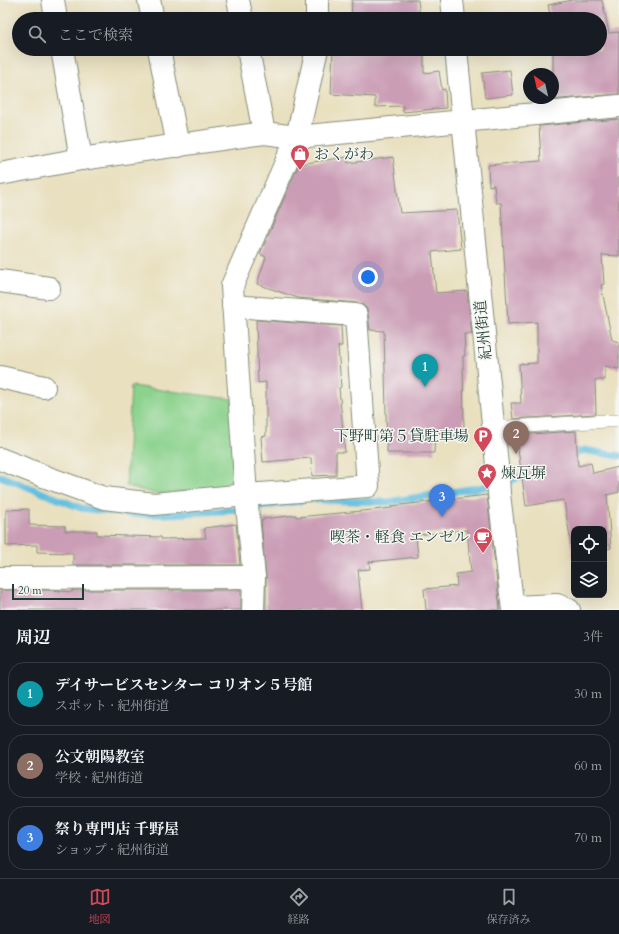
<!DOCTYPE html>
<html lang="ja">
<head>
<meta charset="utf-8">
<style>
  :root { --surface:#171b24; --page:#242831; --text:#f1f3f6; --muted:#9ea1a6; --line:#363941; --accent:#d1495b }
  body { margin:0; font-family:Cardo,"Noto Serif JP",serif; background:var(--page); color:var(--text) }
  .controls { position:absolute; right:12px; bottom:12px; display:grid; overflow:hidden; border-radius:8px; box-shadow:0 4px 16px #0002 }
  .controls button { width:36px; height:36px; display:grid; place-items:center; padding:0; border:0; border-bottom:1px solid var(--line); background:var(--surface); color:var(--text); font:20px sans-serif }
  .compass { position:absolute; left:523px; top:68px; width:36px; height:36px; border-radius:50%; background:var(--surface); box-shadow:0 4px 16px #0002; rotate:326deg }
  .scale { position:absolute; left:12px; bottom:10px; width:72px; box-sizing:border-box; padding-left:4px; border:2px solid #1f3d34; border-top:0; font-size:11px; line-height:14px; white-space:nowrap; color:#1f3d34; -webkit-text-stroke:3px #f6f6f2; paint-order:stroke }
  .you { position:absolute; left:368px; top:277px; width:14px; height:14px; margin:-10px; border:3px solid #fff; border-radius:50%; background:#1a73e8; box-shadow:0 0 0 6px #1a73e833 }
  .badge { display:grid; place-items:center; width:26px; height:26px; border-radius:50%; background:var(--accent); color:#fff; font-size:13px; font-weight:700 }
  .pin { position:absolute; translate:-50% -33px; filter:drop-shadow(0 1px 2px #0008) }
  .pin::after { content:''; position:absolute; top:21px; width:14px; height:12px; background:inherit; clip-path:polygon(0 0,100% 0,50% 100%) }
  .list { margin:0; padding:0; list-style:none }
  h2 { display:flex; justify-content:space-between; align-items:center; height:52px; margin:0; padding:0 16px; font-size:17px }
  h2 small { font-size:13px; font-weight:400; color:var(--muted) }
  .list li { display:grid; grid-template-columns:26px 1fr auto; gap:12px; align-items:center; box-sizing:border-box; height:64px; margin:0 8px 8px; padding:0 8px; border:1px solid var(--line); border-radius:16px }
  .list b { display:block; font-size:15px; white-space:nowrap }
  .list p { margin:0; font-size:13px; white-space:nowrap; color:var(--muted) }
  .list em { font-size:13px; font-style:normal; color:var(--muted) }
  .icon { flex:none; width:22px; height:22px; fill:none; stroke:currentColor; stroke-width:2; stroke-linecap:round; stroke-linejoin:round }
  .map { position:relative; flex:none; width:619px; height:610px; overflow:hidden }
  .search { position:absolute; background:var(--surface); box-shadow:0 4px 16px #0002; left:12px; right:12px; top:12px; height:44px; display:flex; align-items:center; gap:10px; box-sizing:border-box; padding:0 14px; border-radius:22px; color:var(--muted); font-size:15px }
  .sheet { height:268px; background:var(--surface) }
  nav { display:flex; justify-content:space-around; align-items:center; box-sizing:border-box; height:56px; border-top:1px solid var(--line); background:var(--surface); font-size:11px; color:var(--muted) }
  nav a { display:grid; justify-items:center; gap:2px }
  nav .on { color:var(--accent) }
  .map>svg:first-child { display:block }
  .green { fill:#8bd28c; stroke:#558860 }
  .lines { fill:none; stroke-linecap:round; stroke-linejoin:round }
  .stream { stroke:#60bdde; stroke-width:7 }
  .building { fill:#ca9cb5 }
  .lane-casing { stroke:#848e7a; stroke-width:14 }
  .street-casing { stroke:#848e7a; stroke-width:24 }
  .lane { stroke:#fff; stroke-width:13 }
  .street { stroke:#fff; stroke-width:22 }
  .labels { text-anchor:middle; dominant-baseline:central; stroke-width:3; stroke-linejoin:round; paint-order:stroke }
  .poi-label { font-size:15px; fill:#1f3d34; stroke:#f6f6f2; text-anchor:start }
  .street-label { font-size:15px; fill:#1f3d34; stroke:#f6f6f2 }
</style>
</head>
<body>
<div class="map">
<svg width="619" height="610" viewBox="0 0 619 610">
  <rect width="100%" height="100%" fill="#f6f6f2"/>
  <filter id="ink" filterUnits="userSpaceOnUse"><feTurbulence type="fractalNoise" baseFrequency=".025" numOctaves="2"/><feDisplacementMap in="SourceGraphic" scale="8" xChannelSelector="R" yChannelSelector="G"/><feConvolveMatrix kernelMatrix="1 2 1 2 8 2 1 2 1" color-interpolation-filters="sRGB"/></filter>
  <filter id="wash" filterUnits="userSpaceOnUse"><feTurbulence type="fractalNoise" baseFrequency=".012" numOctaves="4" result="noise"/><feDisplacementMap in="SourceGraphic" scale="16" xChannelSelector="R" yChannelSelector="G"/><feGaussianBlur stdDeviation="0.9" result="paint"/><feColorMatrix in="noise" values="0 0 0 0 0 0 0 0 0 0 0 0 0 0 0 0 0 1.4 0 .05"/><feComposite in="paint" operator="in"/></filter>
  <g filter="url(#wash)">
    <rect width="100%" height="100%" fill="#e9e0bf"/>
    <path class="green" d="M131 386 232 399 236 486 157 494 126 486Z"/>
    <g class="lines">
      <g class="stream">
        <path d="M569 456 584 450 619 456"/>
        <path d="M0 476 81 508 132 514H168L240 510 301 501"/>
        <path d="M316 500 388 502 502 484 530 473"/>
      </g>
    </g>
    <g id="blocks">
      <g class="building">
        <path d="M352 0H418L420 19H351Z"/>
        <path d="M572 0H602L609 33 619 32V94L538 101 537 98H553V49H600V19H551L548 5Z"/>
        <path d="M333 49H423L424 57V73L439 71 442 90 445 89 446 108 403 112V106L375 107V97L331 94Z"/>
        <path d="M510 70 513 95 485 98 482 73Z"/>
        <path d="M619 119V256L602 255 604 284 601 285 612 340 619 342V369L605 366V380H595L596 414 513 419 511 403H521L519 364 537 363V322L508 324 501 203H496L494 185 489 186 488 165 541 161 539 126Z"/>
        <path d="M347 157 348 163 393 157 400 213 457 210 461 249 432 252 436 293 467 291 472 334H464L465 356H463L464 432 435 431 434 453H387L384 331 370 330 368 314 367 309 363 305 357 303 298 298 257 284 266 257 260 254 299 164Z"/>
        <path d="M256 320 341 326 342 346H338L341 387 339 388 345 452H336V475L312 476 311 458 263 462 261 437 266 436V382L258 383Z"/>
        <path d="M576 431 578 466 591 463 593 473 619 467V492L607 495 611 548 604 550V529H574V557H573L564 500 526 506 516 435Z"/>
        <path d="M487 495 500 610H426L424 589 457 586 456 574 471 572 467 530 416 535 418 557 369 562 370 569 358 570 362 610H266V577L261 521H263V519L296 515V517L373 510 392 508V506Z"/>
        <path d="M29 509V525L65 526V531H97V535L161 537V539L206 538 204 528 236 524 240 565H73V553L37 552V545L6 546V510Z"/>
        <path d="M0 590H49L72 592V590H241V610H0Z"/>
      </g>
    </g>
  </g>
  <g filter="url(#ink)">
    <use href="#blocks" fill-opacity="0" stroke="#848e7a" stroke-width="1"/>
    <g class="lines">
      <g class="lane-casing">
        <path id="lane" d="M493 428 606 421H619"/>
      </g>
      <g class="street-casing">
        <g id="street">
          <path d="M53 0 56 19"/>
          <path d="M149 0 153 19"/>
          <path d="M238 0 242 19"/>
          <path d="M317 0V19"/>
          <path d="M452 0 454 19"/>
          <path d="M62 49 81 159"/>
          <path d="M159 49 178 146"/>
          <path d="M248 49 264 133"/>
          <path d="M456 49 498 475 499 494 513 610"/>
          <path d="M0 174 81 159 264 133 297 137 619 106"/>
          <path d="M0 281 49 288"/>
          <path d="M0 377 44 387"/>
          <path d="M0 459 46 477 104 498 154 504 246 495 368 486 356 315 233 306"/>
          <path d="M0 578 254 577"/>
          <path d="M513 607 557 605 569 610"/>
          <path d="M253 610 254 577 246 495 232 286 297 137 317 49"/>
        </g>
      </g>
      <use href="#lane" class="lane"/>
      <use href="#street" class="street"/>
    </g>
  </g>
  <defs>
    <g id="shop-pin" transform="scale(1)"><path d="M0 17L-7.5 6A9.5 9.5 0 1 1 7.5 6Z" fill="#d1495b" stroke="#f6f6f2"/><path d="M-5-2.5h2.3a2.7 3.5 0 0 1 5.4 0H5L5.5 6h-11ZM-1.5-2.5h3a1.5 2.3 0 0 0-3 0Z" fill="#fff"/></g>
    <g id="parking-pin" transform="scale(1)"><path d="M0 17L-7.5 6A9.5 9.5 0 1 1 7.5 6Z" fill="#d1495b" stroke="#f6f6f2"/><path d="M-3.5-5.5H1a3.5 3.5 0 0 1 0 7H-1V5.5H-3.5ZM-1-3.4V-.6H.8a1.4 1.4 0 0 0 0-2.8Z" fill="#fff"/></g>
    <g id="sight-pin" transform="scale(1)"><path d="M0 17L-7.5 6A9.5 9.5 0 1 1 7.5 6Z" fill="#d1495b" stroke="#f6f6f2"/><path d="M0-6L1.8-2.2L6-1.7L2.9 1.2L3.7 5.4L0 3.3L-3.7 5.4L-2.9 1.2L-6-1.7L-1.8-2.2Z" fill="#fff"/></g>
    <g id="cafe-pin" transform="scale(1)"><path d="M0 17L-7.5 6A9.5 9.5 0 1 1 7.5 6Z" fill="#d1495b" stroke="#f6f6f2"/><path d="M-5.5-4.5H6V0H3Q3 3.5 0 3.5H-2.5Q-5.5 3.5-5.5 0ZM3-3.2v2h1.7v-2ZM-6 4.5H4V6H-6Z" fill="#fff"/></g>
  </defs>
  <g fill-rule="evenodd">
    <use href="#shop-pin" x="300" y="154"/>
    <use href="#parking-pin" x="483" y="436"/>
    <use href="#sight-pin" x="487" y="473"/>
    <use href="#cafe-pin" x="483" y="537"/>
  </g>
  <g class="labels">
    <g class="poi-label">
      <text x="314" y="154">おくがわ</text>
      <text x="469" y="436" text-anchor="end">下野町第５貸駐車場</text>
      <text x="501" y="473">煉瓦塀</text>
      <text x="469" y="537" text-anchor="end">喫茶・軽食 エンゼル</text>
    </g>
    <g class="street-label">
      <text transform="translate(483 330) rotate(-96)">紀州街道</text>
    </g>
  </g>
</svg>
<div class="controls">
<button><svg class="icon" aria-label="locate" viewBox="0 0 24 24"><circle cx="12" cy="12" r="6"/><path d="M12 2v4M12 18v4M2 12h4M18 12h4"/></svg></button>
<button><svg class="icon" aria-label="layers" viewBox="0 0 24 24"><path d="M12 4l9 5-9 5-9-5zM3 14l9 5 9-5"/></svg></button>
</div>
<svg class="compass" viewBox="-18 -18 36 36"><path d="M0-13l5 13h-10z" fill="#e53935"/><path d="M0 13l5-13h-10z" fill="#9ea1a6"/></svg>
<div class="scale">20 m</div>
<div class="you"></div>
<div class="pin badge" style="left:425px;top:387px;background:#0f9aa8">1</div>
<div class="pin badge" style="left:516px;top:454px;background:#8d6e63">2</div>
<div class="pin badge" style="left:442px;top:517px;background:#3f7fe0">3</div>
<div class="search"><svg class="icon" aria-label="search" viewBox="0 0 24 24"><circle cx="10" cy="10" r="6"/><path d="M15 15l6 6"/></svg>ここで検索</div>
</div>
<section class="sheet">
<h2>周辺<small>3件</small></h2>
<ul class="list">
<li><span class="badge" style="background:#0f9aa8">1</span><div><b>デイサービスセンター コリオン５号館</b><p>スポット · 紀州街道</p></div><em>30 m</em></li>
<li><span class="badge" style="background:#8d6e63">2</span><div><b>公文朝陽教室</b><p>学校 · 紀州街道</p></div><em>60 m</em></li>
<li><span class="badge" style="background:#3f7fe0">3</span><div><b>祭り専門店 千野屋</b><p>ショップ · 紀州街道</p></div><em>70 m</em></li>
</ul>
</section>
<nav>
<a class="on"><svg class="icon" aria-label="map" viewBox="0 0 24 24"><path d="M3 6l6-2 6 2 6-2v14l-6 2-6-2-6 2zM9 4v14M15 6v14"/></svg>地図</a>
<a><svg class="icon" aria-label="directions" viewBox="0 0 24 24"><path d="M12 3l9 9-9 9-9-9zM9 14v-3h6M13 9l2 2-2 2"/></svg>経路</a>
<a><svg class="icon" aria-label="saved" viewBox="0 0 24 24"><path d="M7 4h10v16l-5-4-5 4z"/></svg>保存済み</a>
</nav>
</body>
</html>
